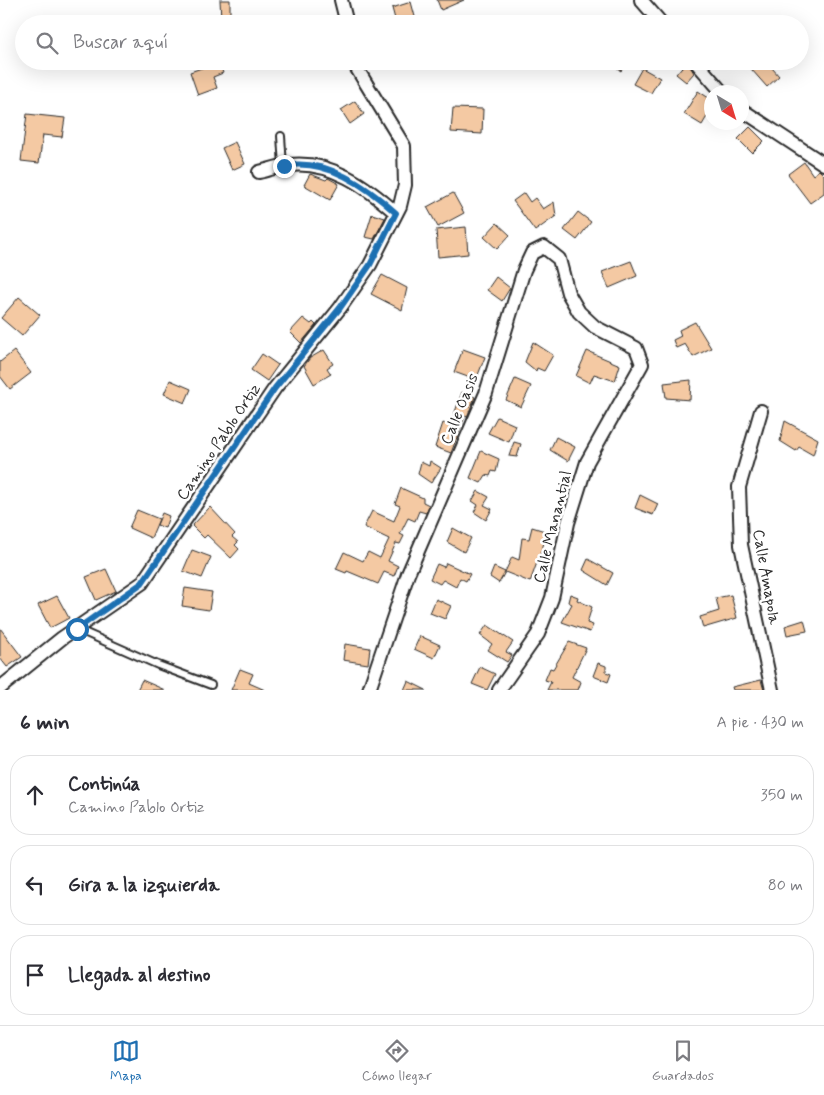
<!DOCTYPE html>
<html lang="es">
<head>
<meta charset="utf-8">
<style>
  :root { --surface:#fff; --page:#f7f7f7; --text:#2b2b33; --muted:#7c7c81; --line:#e1e1e2; --accent:#1f6fb2 }
  body { margin:0; font-family:Mynerve,sans-serif; background:var(--page); color:var(--text) }
  .compass { position:absolute; left:704px; top:85px; width:45px; height:45px; border-radius:50%; background:var(--surface); box-shadow:0 5px 20px #0002; rotate:142deg }
  .stop { position:absolute; width:15px; height:15px; margin:-11px; border:4px solid #1f6fb2; border-radius:50%; background:#fff }
  .stop.end { background:#1f6fb2; border-color:#fff; box-shadow:0 1px 5px #0008 }
  .list { margin:0; padding:0; list-style:none }
  h2 { display:flex; justify-content:space-between; align-items:center; height:65px; margin:0; padding:0 20px; font-size:21px }
  h2 small { font-size:16px; font-weight:400; color:var(--muted) }
  .list li { display:grid; grid-template-columns:32px 1fr auto; gap:15px; align-items:center; box-sizing:border-box; height:80px; margin:0 10px 10px; padding:0 10px; border:1px solid var(--line); border-radius:20px }
  .list b { display:block; font-size:19px; white-space:nowrap }
  .list p { margin:0; font-size:16px; white-space:nowrap; color:var(--muted) }
  .list em { font-size:16px; font-style:normal; color:var(--muted) }
  .icon { flex:none; width:28px; height:28px; fill:none; stroke:currentColor; stroke-width:2; stroke-linecap:round; stroke-linejoin:round }
  .map { position:relative; flex:none; width:824px; height:690px; overflow:hidden }
  .search { position:absolute; background:var(--surface); box-shadow:0 5px 20px #0002; left:15px; right:15px; top:15px; height:55px; display:flex; align-items:center; gap:12px; box-sizing:border-box; padding:0 18px; border-radius:28px; color:var(--muted); font-size:19px }
  .sheet { height:335px; background:var(--surface) }
  nav { display:flex; justify-content:space-around; align-items:center; box-sizing:border-box; height:70px; border-top:1px solid var(--line); background:var(--surface); font-size:14px; color:var(--muted) }
  nav a { display:grid; justify-items:center; gap:2px }
  nav .on { color:var(--accent) }
  .map>svg:first-child { display:block }
  .building { fill:#f4c9a3; stroke:#2b2b2b }
  .lines { fill:none; stroke-linecap:round; stroke-linejoin:round }
  .service-casing { stroke:#2b2b2b; stroke-width:10 }
  .minor-casing { stroke:#2b2b2b; stroke-width:16 }
  .service { stroke:#fff; stroke-width:6 }
  .minor { stroke:#fff; stroke-width:12 }
  .route { stroke:#1f6fb2; stroke-width:6 }
  .labels { text-anchor:middle; dominant-baseline:central; stroke-width:5; stroke-linejoin:round; paint-order:stroke }
  .street-label { font-size:16px; fill:#2b2b2b; stroke:#fff }
</style>
</head>
<body>
<div class="map">
<svg width="824" height="690" viewBox="0 0 824 690">
  <rect width="100%" height="100%" fill="#fff"/>
  <filter id="ink" filterUnits="userSpaceOnUse"><feTurbulence type="fractalNoise" baseFrequency=".02" numOctaves="2"/><feDisplacementMap in="SourceGraphic" scale="10" xChannelSelector="R" yChannelSelector="G"/><feConvolveMatrix kernelMatrix="1 2 1 2 8 2 1 2 1" color-interpolation-filters="sRGB"/></filter>
  <g filter="url(#ink)">
    <g class="building">
      <path d="M220 0H230V19H221Z"/>
      <path d="M437 0H464L441 10Z"/>
      <path d="M411 2 417 24H407L406 20 396 23 392 8Z"/>
      <path d="M606 61H627L621 71Z"/>
      <path d="M687 61 694 73 686 82 676 74Z"/>
      <path d="M744 61H766L779 76 767 87Z"/>
      <path d="M219 62 223 73 213 77 217 88 198 95 190 72Z"/>
      <path d="M642 68 660 78 651 93 633 84Z"/>
      <path d="M698 91 712 100V108L702 125 684 114Z"/>
      <path d="M355 101 364 114 350 124 341 110Z"/>
      <path d="M453 108 483 109 482 134 451 132Z"/>
      <path d="M27 114 65 118 62 137 43 135 39 163 21 161Z"/>
      <path d="M750 127 764 141 752 153 738 139Z"/>
      <path d="M235 142 245 164 232 170 222 148Z"/>
      <path d="M804 162 813 175 819 170 824 175V193L810 203 788 174Z"/>
      <path d="M310 174 326 180 328 178 339 184 330 200 304 185Z"/>
      <path d="M453 193 464 213 438 227 427 207Z"/>
      <path d="M524 193 530 202 535 198 543 209 554 202 556 216 535 231 513 201Z"/>
      <path d="M578 212 591 222 577 240 564 230Z"/>
      <path d="M372 214 385 218 374 239 365 237Z"/>
      <path d="M497 223 510 235 497 249 484 237Z"/>
      <path d="M466 227 468 254 438 257 436 230Z"/>
      <path d="M631 261 637 276 609 288 602 272Z"/>
      <path d="M382 275 407 288 402 310 371 294Z"/>
      <path d="M496 277 510 288 502 301 487 290Z"/>
      <path d="M19 297 40 315 22 336 1 318Z"/>
      <path d="M303 318 311 324 313 322 316 325 301 343 290 332Z"/>
      <path d="M695 322 711 348 693 357 685 344 676 348 673 340 681 336 679 330Z"/>
      <path d="M533 342 553 355 544 371 537 368 536 371 525 362Z"/>
      <path d="M463 349 485 357 476 380 454 372Z"/>
      <path d="M324 350 333 364 327 368 331 374 314 384 304 366 310 358Z"/>
      <path d="M14 351 31 373 10 389 0 376V362Z"/>
      <path d="M587 351 620 365 615 381 594 374 590 383 576 376Z"/>
      <path d="M262 354 278 365 267 381 251 370Z"/>
      <path d="M515 379 531 386 521 407 506 400Z"/>
      <path d="M170 380 191 389 185 403 164 394Z"/>
      <path d="M691 380 690 400 666 398 664 383Z"/>
      <path d="M462 392 475 397 467 417 465 416 451 453 435 447 443 423 450 426Z"/>
      <path d="M497 417 515 425 509 442 488 433Z"/>
      <path d="M785 421 818 439 813 455 799 447 796 451 780 441Z"/>
      <path d="M556 437 575 447 568 461 550 450Z"/>
      <path d="M514 442 521 444 517 457 509 456Z"/>
      <path d="M481 451 499 459 496 472 492 471 490 476 486 475 481 483 470 478Z"/>
      <path d="M430 461 441 468 431 483 418 474 421 462 429 466Z"/>
      <path d="M401 488 423 498V502L429 505 426 513 419 511 415 521 408 518 400 534 404 536 400 544 396 543 388 561 398 566 394 576 384 572 378 584 347 571 346 573 336 569 344 552 363 561 368 552 380 558 389 539 364 527 372 511 394 521 400 506 395 504Z"/>
      <path d="M478 491 489 497 484 505 492 509 486 520 474 512 478 505 472 501Z"/>
      <path d="M640 495 658 504 653 515 635 508Z"/>
      <path d="M210 507 235 534 232 537 238 542 235 545 239 549 231 558 207 535 204 538 192 526Z"/>
      <path d="M137 510 159 519 151 538 129 528Z"/>
      <path d="M162 513 169 516 165 528 157 525Z"/>
      <path d="M532 527 548 532 530 582 505 572 512 557 519 560 522 538 529 539Z"/>
      <path d="M453 528 471 538 464 552 447 542Z"/>
      <path d="M192 550 211 557 202 578 183 571Z"/>
      <path d="M588 559 613 573 607 585 583 570Z"/>
      <path d="M446 563 470 574 466 581 460 578 456 587 443 580 440 584 430 579 437 564 444 567Z"/>
      <path d="M494 567 505 572 499 583 490 577Z"/>
      <path d="M106 569 116 591 96 600 86 577Z"/>
      <path d="M185 588 212 592 209 610 182 606Z"/>
      <path d="M570 594 578 597 577 600 592 607 587 623 593 625 590 632 562 622 572 604 568 602Z"/>
      <path d="M731 595 737 618 703 628 700 617 719 611 716 598Z"/>
      <path d="M57 596 69 618 50 628 38 605Z"/>
      <path d="M436 599 451 606 445 619 430 613Z"/>
      <path d="M804 620 807 631 787 635 785 626Z"/>
      <path d="M487 625 513 642 506 652 512 655 507 662 488 650 492 644 480 635Z"/>
      <path d="M0 628 22 657 7 667 0 658Z"/>
      <path d="M420 636 440 645 434 658 414 649Z"/>
      <path d="M569 642 586 648 572 677 581 682 578 690H547L551 682 545 680 550 668 553 669Z"/>
      <path d="M345 644 370 648 368 664 343 660Z"/>
      <path d="M598 663 606 666V672L611 674 608 682 593 676Z"/>
      <path d="M480 667 495 674 487 690 472 684Z"/>
      <path d="M240 669 253 674 249 683 265 690H231Z"/>
      <path d="M142 680 165 690H137Z"/>
      <path d="M761 680 764 690H733L732 687Z"/>
      <path d="M408 681 426 690H404Z"/>
    </g>
    <g class="lines">
      <g class="service-casing">
        <g id="service">
          <path d="M281 136 283 166"/>
          <path d="M77 629 158 665 211 685"/>
        </g>
      </g>
      <g class="minor-casing">
        <g id="minor">
          <path d="M341 0 347 24"/>
          <path d="M641 0 662 24"/>
          <path d="M695 61 722 92"/>
          <path d="M742 110 824 164"/>
          <path d="M259 172C268 170 279 166 289 165 331 160 367 187 396 213"/>
          <path d="M761 411 739 487 741 545 772 690"/>
          <path d="M0 688 62 638 142 583 275 388 340 308 370 265 400 206 405 185 404 146 356 67 355 61"/>
          <path d="M369 690 408 574 486 393 524 270 532 253 544 247 559 259 568 293 579 312 595 327 636 348 642 364 587 462 568 523 552 598 538 634 499 690"/>
        </g>
      </g>
      <use href="#service" class="service"/>
      <use href="#minor" class="minor"/>
    </g>
  </g>
  <g class="lines" filter="url(#ink)">
    <path class="route" d="M77 629 142 583 275 388 340 308 370 265 396 213C366 186 327 158 284 166"/>
  </g>
  <g class="labels">
    <g class="street-label">
      <text transform="translate(460 409) rotate(-68)">Calle Oasis</text>
      <text transform="translate(219 442) rotate(-56)">Camino Pablo Ortiz</text>
      <text transform="translate(553 527) rotate(-76)">Calle Manantial</text>
      <text transform="translate(766 577) rotate(80)">Calle Amapola</text>
    </g>
  </g>
</svg>
<svg class="compass" viewBox="-18 -18 36 36"><path d="M0-13l5 13h-10z" fill="#e53935"/><path d="M0 13l5-13h-10z" fill="#7c7c81"/></svg>
<div class="stop" style="left:77px;top:629px"></div>
<div class="stop end" style="left:284px;top:166px"></div>
<div class="search"><svg class="icon" aria-label="search" viewBox="0 0 24 24"><circle cx="10" cy="10" r="6"/><path d="M15 15l6 6"/></svg>Buscar aquí</div>
</div>
<section class="sheet">
<h2>6 min<small>A pie · 430 m</small></h2>
<ul class="list">
<li><svg class="icon" aria-label="ahead" viewBox="0 0 24 24"><path d="M12 20V5M6 11l6-6 6 6"/></svg><div><b>Continúa</b><p>Camino Pablo Ortiz</p></div><em>350 m</em></li>
<li><svg class="icon" aria-label="left" viewBox="0 0 24 24"><path d="M17 20v-9H6M10 6l-5 5 5 5"/></svg><div><b>Gira a la izquierda</b></div><em>80 m</em></li>
<li><svg class="icon" aria-label="arrive" viewBox="0 0 24 24"><path d="M6 21V4h12l-3 4 3 4H6"/></svg><div><b>Llegada al destino</b></div></li>
</ul>
</section>
<nav>
<a class="on"><svg class="icon" aria-label="map" viewBox="0 0 24 24"><path d="M3 6l6-2 6 2 6-2v14l-6 2-6-2-6 2zM9 4v14M15 6v14"/></svg>Mapa</a>
<a><svg class="icon" aria-label="directions" viewBox="0 0 24 24"><path d="M12 3l9 9-9 9-9-9zM9 14v-3h6M13 9l2 2-2 2"/></svg>Cómo llegar</a>
<a><svg class="icon" aria-label="saved" viewBox="0 0 24 24"><path d="M7 4h10v16l-5-4-5 4z"/></svg>Guardados</a>
</nav>
</body>
</html>
